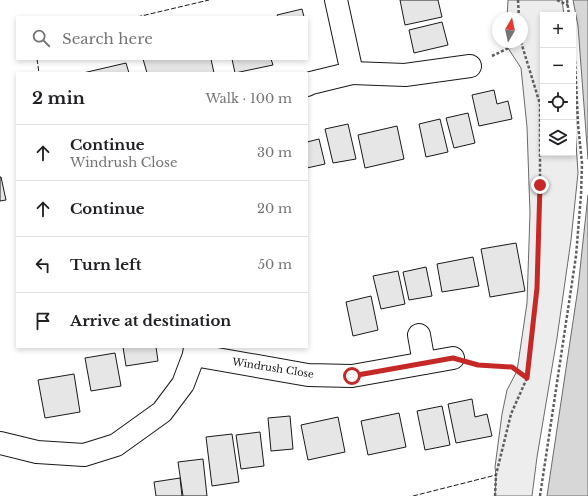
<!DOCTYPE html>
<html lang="en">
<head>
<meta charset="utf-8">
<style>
  :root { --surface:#fff; --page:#f2f2f2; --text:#202124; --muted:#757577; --line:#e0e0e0 }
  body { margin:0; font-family:"Libre Baskerville",serif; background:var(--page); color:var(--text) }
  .controls { position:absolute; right:12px; top:12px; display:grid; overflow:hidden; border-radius:0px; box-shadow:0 2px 6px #0003 }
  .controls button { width:36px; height:36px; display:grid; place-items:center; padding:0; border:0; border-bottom:1px solid var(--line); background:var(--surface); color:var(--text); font:20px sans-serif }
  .compass { position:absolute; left:492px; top:12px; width:36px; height:36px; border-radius:50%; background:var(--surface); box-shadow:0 2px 6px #0003; rotate:9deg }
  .stop { position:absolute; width:12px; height:12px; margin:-9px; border:3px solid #c62828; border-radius:50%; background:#fff }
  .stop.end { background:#c62828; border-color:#fff; box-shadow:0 1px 4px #0008 }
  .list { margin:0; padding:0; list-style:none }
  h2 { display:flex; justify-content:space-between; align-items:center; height:52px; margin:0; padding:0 16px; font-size:17px }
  h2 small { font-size:13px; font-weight:400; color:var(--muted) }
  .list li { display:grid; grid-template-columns:26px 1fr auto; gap:12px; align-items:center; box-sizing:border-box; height:56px; padding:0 16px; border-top:1px solid var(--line) }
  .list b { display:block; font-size:15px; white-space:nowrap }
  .list p { margin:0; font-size:13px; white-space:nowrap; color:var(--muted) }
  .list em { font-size:13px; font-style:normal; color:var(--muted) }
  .icon { flex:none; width:22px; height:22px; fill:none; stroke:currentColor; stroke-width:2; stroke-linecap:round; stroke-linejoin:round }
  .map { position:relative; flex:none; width:588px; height:496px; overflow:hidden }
  .search { position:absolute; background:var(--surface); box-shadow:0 2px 6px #0003; left:16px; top:16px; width:292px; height:44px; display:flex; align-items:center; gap:10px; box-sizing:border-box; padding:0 14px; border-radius:0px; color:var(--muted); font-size:15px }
  .panel { position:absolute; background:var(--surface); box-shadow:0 2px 6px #0003; left:16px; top:72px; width:292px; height:276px; border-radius:0px }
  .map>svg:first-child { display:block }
  .green { fill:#ededed; stroke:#6a6a6a }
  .water { fill:#d7d7d7; stroke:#6a6a6a }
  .building { fill:#e6e6e6; stroke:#1a1a1a }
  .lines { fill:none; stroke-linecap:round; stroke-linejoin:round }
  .street-casing { stroke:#1a1a1a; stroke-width:24 }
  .path { stroke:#5f5f5f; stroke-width:2.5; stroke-dasharray:3 2; stroke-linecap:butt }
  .street { stroke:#fff; stroke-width:22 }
  .fence { stroke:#1a1a1a; stroke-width:1; stroke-dasharray:5 2; stroke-linecap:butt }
  .route { stroke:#c62828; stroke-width:5 }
  .labels { text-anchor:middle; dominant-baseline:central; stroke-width:3; stroke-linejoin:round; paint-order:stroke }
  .street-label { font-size:10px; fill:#1a1a1a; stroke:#fff }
</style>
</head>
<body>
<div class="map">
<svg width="588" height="496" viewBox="0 0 588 496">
  <rect width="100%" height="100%" fill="#fff"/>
  <path class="green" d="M508 0H562L564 15H543V153H573V98L578 173 571 240 557 338 537 457 532 496H495L496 475 495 467 502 414 507 390 517 371 527 303 530 213 527 127 521 68 506 45V42H522V18H507Z"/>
  <g class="water">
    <path d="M573 0H588V159L578 26Z"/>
    <path d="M588 195V496H547L578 288Z"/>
  </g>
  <g class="building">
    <path d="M400 0H438L442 17 405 25Z"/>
    <path d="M302 9 304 17H278L277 15Z"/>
    <path d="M442 22 448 45 414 53 409 30Z"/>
    <path d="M143 59H211L214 73H147Z"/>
    <path d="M232 59H271L273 65 235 73Z"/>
    <path d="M126 63 129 73H83Z"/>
    <path d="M494 90 497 104 508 101 512 119 479 126 472 95Z"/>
    <path d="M468 113 475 143 454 148 446 118Z"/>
    <path d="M440 119 448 152 426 157 419 124Z"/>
    <path d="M348 124 356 159 333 163 325 129Z"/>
    <path d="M397 126 404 159 365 168 358 135Z"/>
    <path d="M319 139 325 164 307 168V142Z"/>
    <path d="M0 177H1L6 200 0 201Z"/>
    <path d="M516 243 525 291 490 297 481 249Z"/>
    <path d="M473 257 479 286 442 292 437 264Z"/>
    <path d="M426 267 432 296 409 300 403 272Z"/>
    <path d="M398 271 405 304 381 309 373 276Z"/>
    <path d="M371 296 378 330 353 336 346 302Z"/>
    <path d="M123 347H156L158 361 126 366Z"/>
    <path d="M115 353 121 386 91 391 85 358Z"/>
    <path d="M74 374 80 412 45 418 38 380Z"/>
    <path d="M472 399 475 417 487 414 492 436 456 443 448 404Z"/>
    <path d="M442 406 450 445 425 450 417 411Z"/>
    <path d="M399 413 406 447 368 455 361 421Z"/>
    <path d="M290 416 293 449 271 451 268 418Z"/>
    <path d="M338 417 345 452 308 460 301 425Z"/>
    <path d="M260 432 264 466 241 469 236 435Z"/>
    <path d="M232 434 239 482 212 486 206 437Z"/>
    <path d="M203 459 207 496H183L178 462Z"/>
    <path d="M180 478 182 496H156L154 482Z"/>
  </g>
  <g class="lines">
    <g class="street-casing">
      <g id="street">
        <path d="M352 73 405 75 470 66"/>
        <path d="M307 85 311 83 352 73 336 0"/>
        <path d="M419 335 424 363"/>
        <path d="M194 355 308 375 352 376 453 358"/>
        <path d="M0 443 37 452 84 455 116 445 162 412 183 384 194 355 195 347"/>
      </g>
    </g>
    <g class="path">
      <path d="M518 0 519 18"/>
      <path d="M557 0 568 5"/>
      <path d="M567 0 569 15"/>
      <path d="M492 56 521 42"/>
      <path d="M477 364 512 367 527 378"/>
      <path d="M495 496 496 475 511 414 527 378 537 288 540 185V104L521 42"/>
      <path d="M540 496 576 256 581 195 582 163 578 124 575 61 573 42"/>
    </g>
    <use href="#street" class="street"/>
    <g class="fence">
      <path d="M137 17 209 0"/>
      <path d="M37 59 39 73"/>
      <path d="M413 496 496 475"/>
    </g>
  </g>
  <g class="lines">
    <path class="route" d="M352 376 453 358 478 365 512 367 527 378 537 288 540 185"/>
  </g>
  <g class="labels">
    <g class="street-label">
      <text transform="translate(273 368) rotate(9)">Windrush Close</text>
    </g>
  </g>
</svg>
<div class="controls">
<button>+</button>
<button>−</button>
<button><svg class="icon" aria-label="locate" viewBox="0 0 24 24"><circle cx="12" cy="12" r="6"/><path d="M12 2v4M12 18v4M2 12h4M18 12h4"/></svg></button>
<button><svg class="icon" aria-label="layers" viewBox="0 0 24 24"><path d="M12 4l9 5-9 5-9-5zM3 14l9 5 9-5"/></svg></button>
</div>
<svg class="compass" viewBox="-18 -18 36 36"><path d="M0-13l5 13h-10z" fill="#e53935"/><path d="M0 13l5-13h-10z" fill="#757577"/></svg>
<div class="stop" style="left:352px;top:376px"></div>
<div class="stop end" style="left:540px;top:185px"></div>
<div class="search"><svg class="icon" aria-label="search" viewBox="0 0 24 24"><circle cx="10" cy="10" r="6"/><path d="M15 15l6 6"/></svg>Search here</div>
<section class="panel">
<h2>2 min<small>Walk · 100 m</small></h2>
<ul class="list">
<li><svg class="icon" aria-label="ahead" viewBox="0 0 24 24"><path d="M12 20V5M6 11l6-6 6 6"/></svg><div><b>Continue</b><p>Windrush Close</p></div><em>30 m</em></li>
<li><svg class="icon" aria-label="ahead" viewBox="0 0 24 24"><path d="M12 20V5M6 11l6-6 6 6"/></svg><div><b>Continue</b></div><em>20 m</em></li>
<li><svg class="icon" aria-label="left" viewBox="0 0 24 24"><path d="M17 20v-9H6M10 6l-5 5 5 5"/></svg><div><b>Turn left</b></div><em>50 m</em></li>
<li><svg class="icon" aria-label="arrive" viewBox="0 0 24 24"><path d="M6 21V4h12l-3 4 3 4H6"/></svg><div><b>Arrive at destination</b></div></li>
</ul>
</section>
</div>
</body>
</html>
